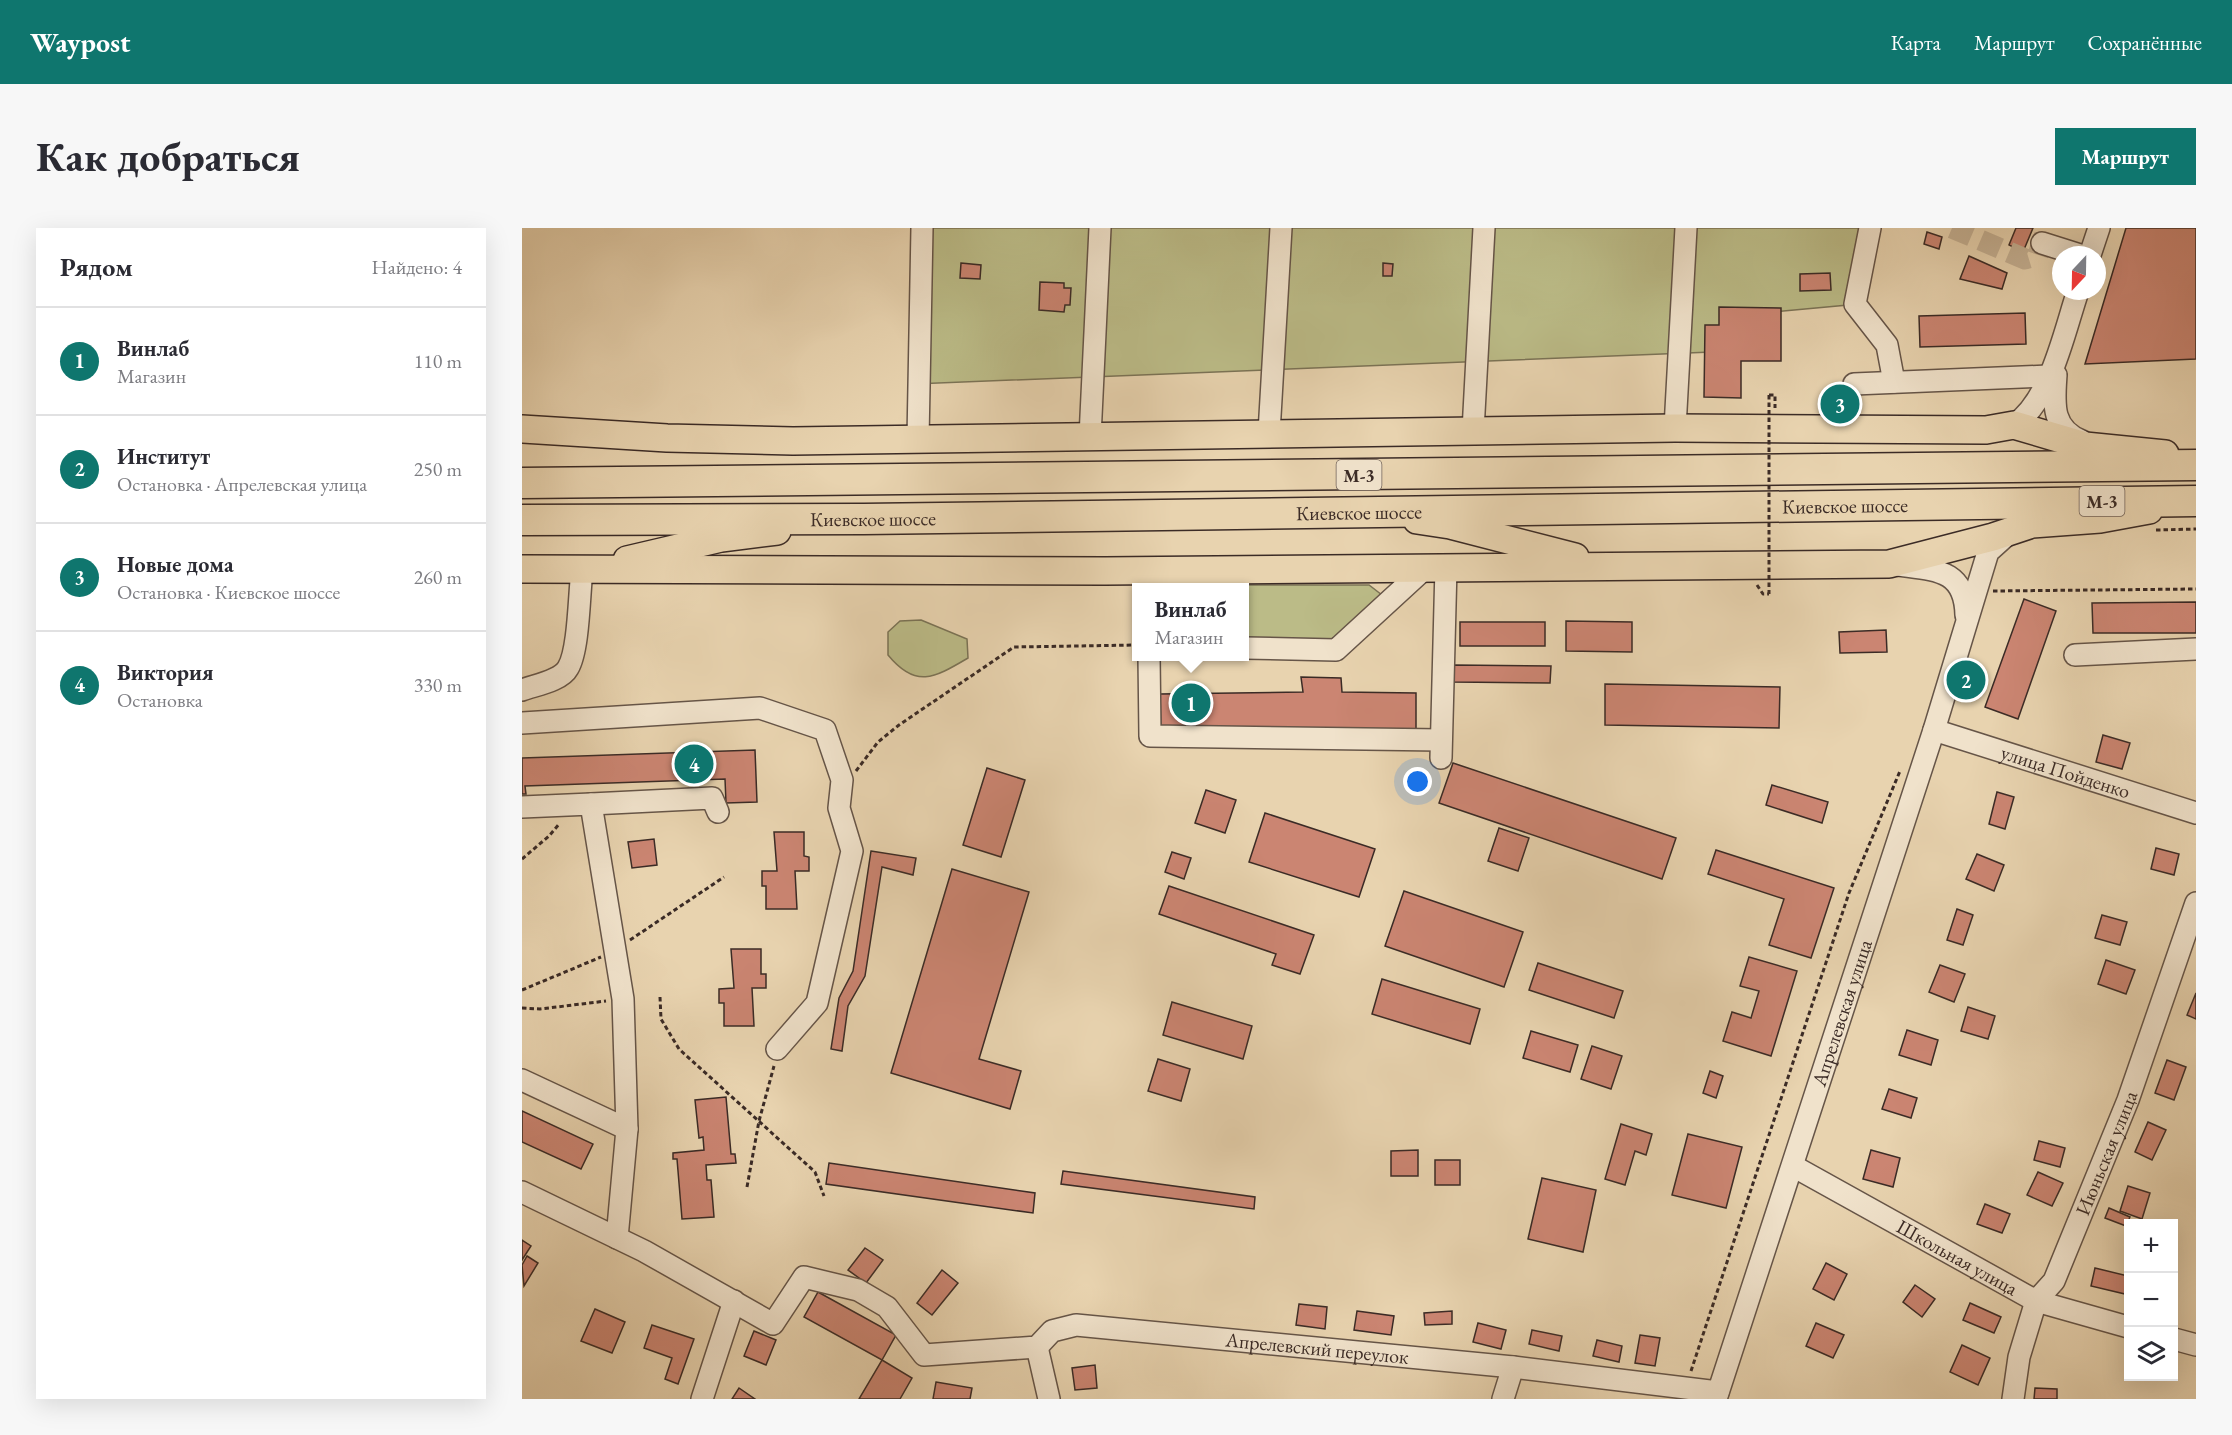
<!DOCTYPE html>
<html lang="ru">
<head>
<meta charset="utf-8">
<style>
  :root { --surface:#fff; --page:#f7f7f7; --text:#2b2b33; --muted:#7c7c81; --line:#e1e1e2; --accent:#0f766e }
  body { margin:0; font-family:"EB Garamond",serif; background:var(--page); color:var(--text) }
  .controls { position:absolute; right:18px; bottom:18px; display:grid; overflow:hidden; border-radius:0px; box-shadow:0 6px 24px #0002 }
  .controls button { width:54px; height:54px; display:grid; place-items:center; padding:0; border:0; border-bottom:2px solid var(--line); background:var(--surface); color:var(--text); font:30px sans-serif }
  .compass { position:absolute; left:1530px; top:18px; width:54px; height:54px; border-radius:50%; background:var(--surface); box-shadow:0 6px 24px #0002; rotate:202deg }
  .you { position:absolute; left:896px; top:554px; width:21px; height:21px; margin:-15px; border:4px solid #fff; border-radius:50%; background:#1a73e8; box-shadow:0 0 0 9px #1a73e833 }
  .badge { display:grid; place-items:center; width:39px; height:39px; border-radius:50%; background:var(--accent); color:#fff; font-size:20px; font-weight:700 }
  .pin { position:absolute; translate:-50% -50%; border:3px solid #fff; box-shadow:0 2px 6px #0006 }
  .popup { position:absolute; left:610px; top:355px; width:117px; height:78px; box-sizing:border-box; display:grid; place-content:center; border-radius:0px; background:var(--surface); filter:drop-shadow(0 2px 4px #0005); font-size:20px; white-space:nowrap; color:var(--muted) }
  .popup b { font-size:22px; color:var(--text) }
  .popup::after { content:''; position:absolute; left:50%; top:100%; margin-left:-12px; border:12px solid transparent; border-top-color:var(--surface) }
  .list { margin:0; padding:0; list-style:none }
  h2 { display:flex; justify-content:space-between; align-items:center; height:78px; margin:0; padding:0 24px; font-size:26px }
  h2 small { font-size:20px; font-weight:400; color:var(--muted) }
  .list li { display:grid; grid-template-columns:39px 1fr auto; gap:18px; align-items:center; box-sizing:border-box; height:108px; padding:0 24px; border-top:2px solid var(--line) }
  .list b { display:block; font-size:22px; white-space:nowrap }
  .list p { margin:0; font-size:20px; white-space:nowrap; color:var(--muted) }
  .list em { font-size:20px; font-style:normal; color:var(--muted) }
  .icon { flex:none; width:33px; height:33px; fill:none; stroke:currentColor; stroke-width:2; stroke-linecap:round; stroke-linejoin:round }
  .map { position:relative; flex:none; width:1674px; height:1171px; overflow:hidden; border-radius:0px }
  header { display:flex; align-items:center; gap:36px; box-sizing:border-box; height:84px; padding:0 30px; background:var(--accent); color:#fff }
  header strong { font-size:28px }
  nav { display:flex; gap:33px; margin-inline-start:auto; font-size:21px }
  .intro { display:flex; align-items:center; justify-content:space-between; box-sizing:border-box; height:144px; padding:0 36px }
  h1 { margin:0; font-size:42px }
  .button { padding:15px 27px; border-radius:0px; background:var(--accent); color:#fff; font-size:21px; font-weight:700 }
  main { display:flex; gap:36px; padding:0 36px }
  aside { flex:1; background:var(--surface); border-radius:0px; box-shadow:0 6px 24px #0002 }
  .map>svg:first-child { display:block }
  .green { fill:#bbbb87; stroke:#7b7356; stroke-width:1.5 }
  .building { fill:#cb8572; stroke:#3b2b26; stroke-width:1.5 }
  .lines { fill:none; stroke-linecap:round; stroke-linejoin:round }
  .minor-tunnel { stroke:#c5b194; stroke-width:21; stroke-dasharray:21 10; stroke-linecap:butt }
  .minor-casing { stroke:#665548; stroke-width:24 }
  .major-casing { stroke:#3b2b26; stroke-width:30 }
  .highway-casing { stroke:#3b2b26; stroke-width:33 }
  .path { stroke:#3b2b26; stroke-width:3; stroke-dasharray:4.5 3; stroke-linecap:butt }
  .minor { stroke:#f0e2cb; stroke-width:21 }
  .major { stroke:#e8d3af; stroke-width:27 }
  .highway { stroke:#e8d3af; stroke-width:30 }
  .path-bridge { stroke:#3b2b26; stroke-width:3; stroke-dasharray:4.5 3; stroke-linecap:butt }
  .labels { text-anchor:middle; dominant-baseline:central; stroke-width:5; stroke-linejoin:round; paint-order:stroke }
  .shield { fill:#f0e2cb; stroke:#716258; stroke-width:1.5 }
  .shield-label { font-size:18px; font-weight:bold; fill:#3b2b26 }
  .street-label { font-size:20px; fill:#3b2b26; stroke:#f0e2cb }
</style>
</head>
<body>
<header>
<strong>Waypost</strong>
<nav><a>Карта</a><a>Маршрут</a><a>Сохранённые</a></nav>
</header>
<div class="intro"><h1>Как добраться</h1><a class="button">Маршрут</a></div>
<main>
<aside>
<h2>Рядом<small>Найдено: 4</small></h2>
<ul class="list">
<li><span class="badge">1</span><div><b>Винлаб</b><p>Магазин</p></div><em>110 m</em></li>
<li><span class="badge">2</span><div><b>Институт</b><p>Остановка · Апрелевская улица</p></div><em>250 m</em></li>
<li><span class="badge">3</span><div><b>Новые дома</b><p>Остановка · Киевское шоссе</p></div><em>260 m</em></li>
<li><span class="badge">4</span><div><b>Виктория</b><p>Остановка</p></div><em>330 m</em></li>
</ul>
</aside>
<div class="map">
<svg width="1674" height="1171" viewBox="0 0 1674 1171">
  <rect width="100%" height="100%" fill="#e8d3af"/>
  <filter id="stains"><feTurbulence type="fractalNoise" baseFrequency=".00333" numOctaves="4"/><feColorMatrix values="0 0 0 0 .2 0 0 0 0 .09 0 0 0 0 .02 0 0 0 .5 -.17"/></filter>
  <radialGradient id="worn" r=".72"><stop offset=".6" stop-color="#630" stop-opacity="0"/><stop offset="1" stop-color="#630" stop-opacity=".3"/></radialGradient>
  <g class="green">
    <path d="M397 0H1343L1326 77 1251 84 1190 124 392 156Z"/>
    <path d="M619 357H847L860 367 814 411H723V360H618Z"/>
    <path d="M399 392 445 411 446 430C412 450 394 461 366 427V404L378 393Z"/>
  </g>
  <g class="building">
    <path d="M1494 0H1511L1501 24 1487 17Z"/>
    <path d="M1604 0H1674V131L1563 136Z"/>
    <path d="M1405 4 1420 9 1417 21 1402 16Z"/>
    <path d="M1447 28 1485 45 1480 61 1438 51Z"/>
    <path d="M439 35 459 37 458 51 438 50Z"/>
    <path d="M861 35 871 36 870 48H861Z"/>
    <path d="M1308 45 1309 62 1278 63V46Z"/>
    <path d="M518 54 542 55V60H549L548 77H543L542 84 517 82Z"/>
    <path d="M1197 79 1259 80V133H1219V170L1182 169 1183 97H1197Z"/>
    <path d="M1503 85 1504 116 1398 119 1397 88Z"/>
    <path d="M1502 371 1534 383 1496 491 1463 479Z"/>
    <path d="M1674 374V405H1571L1570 375Z"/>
    <path d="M1044 393 1110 394V424L1044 423Z"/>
    <rect x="938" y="394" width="85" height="24"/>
    <path d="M1364 402 1365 424 1318 425 1317 404Z"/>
    <path d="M932 437 1029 438 1028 455 931 454Z"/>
    <path d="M779 449 819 450 820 464 894 465V501L639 503 638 466 781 464Z"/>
    <path d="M1083 456 1258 459 1257 500 1083 497Z"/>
    <path d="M1581 507 1608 515 1600 541 1574 534Z"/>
    <path d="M233 522 235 574 204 575 203 551 3 558 4 566H0V530Z"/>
    <path d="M931 535 1154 610 1140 651 917 575Z"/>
    <path d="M465 540 503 552 479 629 441 617Z"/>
    <path d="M1250 557 1306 574 1300 595 1244 577Z"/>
    <path d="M684 562 714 572 703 605 673 595Z"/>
    <path d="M1475 564 1492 569 1483 601 1467 596Z"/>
    <path d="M743 585 853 621 837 669 727 634Z"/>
    <path d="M977 600 1007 610 996 643 966 633Z"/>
    <path d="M252 604H282V628L287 629V643H273L275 681H244V658H240V643H255Z"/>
    <path d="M132 611 135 637 110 640 106 614Z"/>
    <path d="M1634 620 1657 626 1652 647 1629 641Z"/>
    <path d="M1194 622 1312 660 1289 730 1247 717 1262 671 1186 646Z"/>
    <path d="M349 623 394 630 391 647 360 639 343 748 326 778 320 823 309 821 317 770 331 743Z"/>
    <path d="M650 624 669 630 662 651 643 644Z"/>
    <path d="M1455 626 1482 637 1472 663 1444 651Z"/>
    <path d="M430 641 507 664 457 831 499 843 488 881 369 845Z"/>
    <path d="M647 658 792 707 778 746 750 737 754 726 637 686Z"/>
    <path d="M882 663 1001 704 982 759 863 718Z"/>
    <path d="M1435 681 1451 687 1441 717 1425 712Z"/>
    <path d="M1580 687 1605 694 1598 717 1573 710Z"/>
    <path d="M209 721H239V746H244V760H230L232 798H202V775H197V761L212 760Z"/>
    <path d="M1227 729 1275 743 1249 828 1201 813 1210 784 1229 790 1237 763 1218 758Z"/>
    <path d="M1584 732 1613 742 1604 766 1576 756Z"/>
    <path d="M1016 735 1101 763 1092 790 1007 762Z"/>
    <path d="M1418 737 1443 746 1432 774 1407 764Z"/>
    <path d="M860 751 958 781 948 816 850 786Z"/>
    <path d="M1674 765V791L1665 787Z"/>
    <path d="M650 774 730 798 721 831 641 807Z"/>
    <path d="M1446 779 1473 788 1466 811 1439 803Z"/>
    <path d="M1385 802 1416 812 1409 837 1377 827Z"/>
    <path d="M1009 803 1056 817 1048 844 1001 830Z"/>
    <path d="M1070 818 1100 828 1089 861 1059 851Z"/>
    <path d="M636 831 668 841 659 873 626 863Z"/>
    <path d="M1645 832 1664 839 1652 872 1633 865Z"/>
    <path d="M1188 843 1201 848 1194 870 1181 865Z"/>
    <path d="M1367 861 1395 870 1389 890 1360 881Z"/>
    <path d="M204 869 209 926H213L214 935 184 937 185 952H189L192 989 160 991 155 931H151V925L182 922 181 909 177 910 173 872Z"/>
    <path d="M0 883 71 916 59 941 0 914Z"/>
    <path d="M1626 894 1644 902 1630 932 1613 924Z"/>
    <path d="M1099 896 1130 906 1124 927 1113 923 1103 957 1083 951Z"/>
    <path d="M1166 906 1220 919 1204 980 1150 967Z"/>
    <path d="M1517 913 1543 920 1538 939 1512 932Z"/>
    <path d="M896 922V948H869V923Z"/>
    <path d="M1349 922 1378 930 1371 959 1341 951Z"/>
    <rect x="913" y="932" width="25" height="25"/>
    <path d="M307 935 513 965 511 985 304 956Z"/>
    <path d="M541 943 733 969 732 981 539 956Z"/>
    <path d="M1516 944 1541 955 1530 978 1505 967Z"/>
    <path d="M1020 950 1074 962 1061 1024 1006 1011Z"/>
    <path d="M1606 958 1628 965 1620 991 1598 983Z"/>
    <path d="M1463 976 1488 986 1480 1005 1455 996Z"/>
    <path d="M1587 980 1608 989 1604 998 1583 990Z"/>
    <path d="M0 1012 9 1018 0 1032Z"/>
    <path d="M343 1020 361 1032 344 1055 326 1042Z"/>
    <path d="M5 1028 16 1035 2 1058 0 1037Z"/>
    <path d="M1304 1035 1325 1046 1312 1072 1291 1061Z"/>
    <path d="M1573 1040 1606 1048 1603 1066 1569 1058Z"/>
    <path d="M420 1042 436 1055 410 1087 395 1075Z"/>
    <path d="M1393 1057 1413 1071 1400 1089 1381 1074Z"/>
    <path d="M296 1064 374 1107 360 1132 282 1089Z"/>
    <path d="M1448 1075 1479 1089 1472 1105 1441 1092Z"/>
    <path d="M777 1076 805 1079 803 1101 774 1097Z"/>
    <path d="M73 1081 103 1094 90 1125 59 1113Z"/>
    <path d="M835 1083 872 1088 869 1107 832 1102Z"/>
    <path d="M930 1083V1096L903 1097 902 1085Z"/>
    <path d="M956 1095 984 1102 979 1121 951 1114Z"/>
    <path d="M1294 1095 1322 1107 1311 1130 1284 1118Z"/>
    <path d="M130 1097 172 1111 156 1156 143 1151 150 1130 122 1120Z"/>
    <path d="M1010 1102 1040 1108 1037 1123 1007 1116Z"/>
    <path d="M232 1103 254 1112 244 1137 222 1128Z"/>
    <path d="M1118 1107 1138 1110 1133 1138 1113 1135Z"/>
    <path d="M1075 1112 1100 1118 1097 1134 1071 1128Z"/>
    <path d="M1440 1117 1468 1130 1456 1157 1428 1144Z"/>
    <path d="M360 1132 390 1150 378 1171H337Z"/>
    <path d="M573 1137 575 1160 553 1162 550 1140Z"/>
    <path d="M414 1154 450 1160 448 1171H411Z"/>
    <path d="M217 1160 233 1171H210Z"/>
    <path d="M1513 1160 1535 1161V1171H1512Z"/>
  </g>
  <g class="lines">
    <path class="minor-tunnel" d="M1430 0 1503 31 1516 27 1525 0"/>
    <g class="minor-casing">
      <g id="minor">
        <path d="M1348 0 1333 76 1365 117 1372 154"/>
        <path d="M1520 15 1558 27"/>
        <path d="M1568 27 1577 0"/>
        <path d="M1534 147C1532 175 1529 201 1560 213"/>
        <path d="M1332 156 1526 148"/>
        <path d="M1492 197C1529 172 1542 104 1556 63"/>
        <path d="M1153 200 1164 0"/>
        <path d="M951 203 962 0"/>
        <path d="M747 205 759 0"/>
        <path d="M568 209 578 0"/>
        <path d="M396 211 400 0"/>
        <path d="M1376 337C1413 342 1443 341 1444 387"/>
        <path d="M723 420 814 422 900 343 909 339"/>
        <path d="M1553 427 1674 421"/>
        <path d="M627 428 628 508 919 512"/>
        <path d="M0 462C13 457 39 453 46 440 57 422 57 366 60 342"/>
        <path d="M0 495 238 480 303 502 320 552 317 580 330 623 295 775 255 821"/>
        <path id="s1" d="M1412 502 1674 585"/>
        <path d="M919 530 924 339"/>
        <path d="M69 576 190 570 196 584"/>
        <path d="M0 579 69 576 101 771 105 901 95 1010"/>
        <path d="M0 852 105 901"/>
        <path id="s2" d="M1271 938 1514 1073 1606 1099"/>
        <path id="s3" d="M0 964 122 1023 251 1096 282 1049 336 1062 365 1079 402 1127 515 1119 530 1103 554 1097 991 1139 1196 1164"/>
        <path d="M1652 1111 1674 1117"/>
        <path d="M515 1119 527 1171"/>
        <path d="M180 1171 212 1073"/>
        <path d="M981 1171 991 1139"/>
        <path id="s4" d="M1194 1171 1412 502 1466 324 1486 306"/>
        <path id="s5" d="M1491 1171 1497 1129 1514 1073 1532 1053 1606 872 1674 675"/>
      </g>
    </g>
    <g class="major-casing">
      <g id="major">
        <path d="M0 201 145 210 271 213 1153 200 1464 202 1492 197 1563 218 1643 226"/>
        <path d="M895 292 928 297 1053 329"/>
        <path d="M105 332 199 310 255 303"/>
        <path d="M0 341 583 343 1367 336 1471 309 1510 296 1578 291 1627 282"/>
      </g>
    </g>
    <g class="highway-casing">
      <g id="highway">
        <path d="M0 255 1674 237"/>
        <path id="s6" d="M0 292 342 291 1674 273"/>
      </g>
    </g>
    <g class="path">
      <path d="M1247 167H1253V180"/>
      <path d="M1634 302 1674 301"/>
      <path d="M1235 357 1241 366H1247"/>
      <path d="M1471 363 1674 361"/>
      <path d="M334 543 356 514 377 497 492 419 613 417"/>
      <path d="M0 631 27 608 38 595"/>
      <path d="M108 712 202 649"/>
      <path d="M0 762 79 729"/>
      <path d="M138 769 139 791 157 821 293 944 302 968"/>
      <path d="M0 780 18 781 84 773"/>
      <path d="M225 959 237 893 252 838"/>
      <path d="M1169 1143 1327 665 1378 543"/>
    </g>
    <use href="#minor" class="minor"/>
    <use href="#major" class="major"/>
    <use href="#highway" class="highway"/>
    <path class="path-bridge" d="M1247 167V366"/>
  </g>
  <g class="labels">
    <g class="shield">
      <rect x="814.5" y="232" width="45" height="30" rx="4.5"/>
      <rect x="1557.5" y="258" width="45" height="30" rx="4.5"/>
    </g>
    <g class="shield-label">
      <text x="837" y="247">М-3</text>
      <text x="1580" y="273">М-3</text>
    </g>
    <g class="street-label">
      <text stroke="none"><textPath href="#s6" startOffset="1323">Киевское шоссе</textPath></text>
      <text stroke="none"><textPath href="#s6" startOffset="837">Киевское шоссе</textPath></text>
      <text stroke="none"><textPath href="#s6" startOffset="351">Киевское шоссе</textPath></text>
      <text stroke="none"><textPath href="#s1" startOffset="138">улица Пойденко</textPath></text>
      <text stroke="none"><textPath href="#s4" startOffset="406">Апрелевская улица</textPath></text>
      <text stroke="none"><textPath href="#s5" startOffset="266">Июньская улица</textPath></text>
      <text stroke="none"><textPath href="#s2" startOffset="188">Школьная улица</textPath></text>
      <text stroke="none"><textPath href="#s3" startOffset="892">Апрелевский переулок</textPath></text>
    </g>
  </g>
  <rect width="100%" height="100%" filter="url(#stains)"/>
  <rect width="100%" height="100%" fill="url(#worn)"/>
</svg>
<div class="controls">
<button>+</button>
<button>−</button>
<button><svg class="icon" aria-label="layers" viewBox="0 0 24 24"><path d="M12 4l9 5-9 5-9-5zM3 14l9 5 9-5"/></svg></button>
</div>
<svg class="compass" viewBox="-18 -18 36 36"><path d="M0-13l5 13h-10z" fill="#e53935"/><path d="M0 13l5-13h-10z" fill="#7c7c81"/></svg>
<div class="you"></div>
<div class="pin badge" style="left:669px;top:475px">1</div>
<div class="popup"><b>Винлаб</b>Магазин</div>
<div class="pin badge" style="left:1444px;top:452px">2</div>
<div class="pin badge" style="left:1318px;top:176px">3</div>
<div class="pin badge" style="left:172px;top:536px">4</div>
</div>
</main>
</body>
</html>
